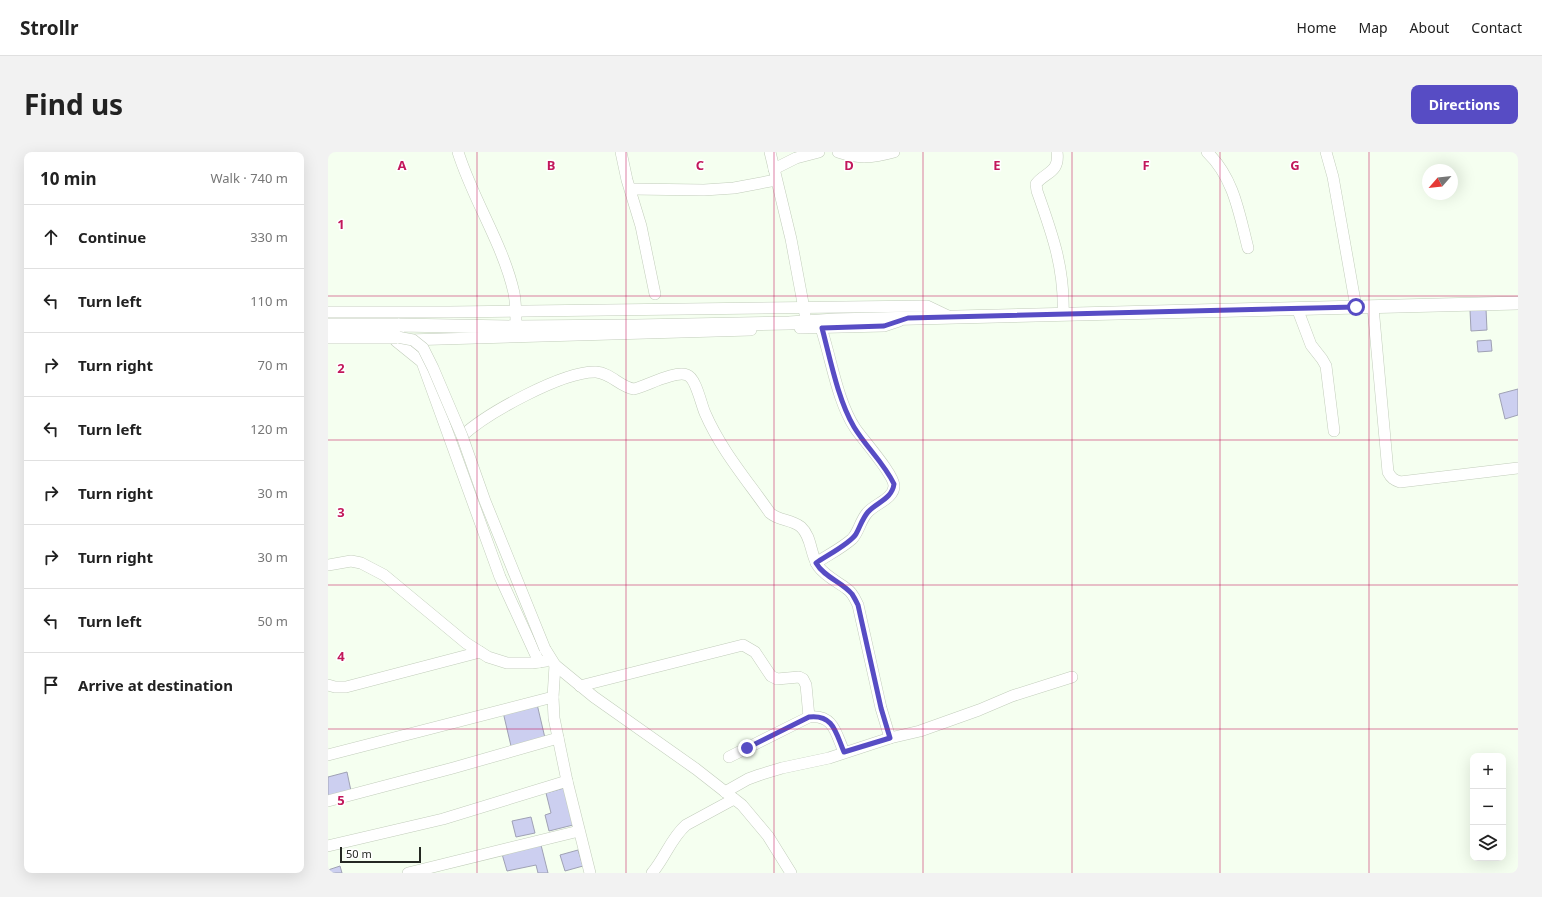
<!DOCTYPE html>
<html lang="en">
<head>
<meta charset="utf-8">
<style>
  :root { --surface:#fff; --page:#f2f2f2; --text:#222; --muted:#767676; --line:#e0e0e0; --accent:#574cc4 }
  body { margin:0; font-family:"Noto Sans",sans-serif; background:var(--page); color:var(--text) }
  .controls { position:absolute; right:12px; bottom:12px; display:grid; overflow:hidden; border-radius:8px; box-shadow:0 4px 16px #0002 }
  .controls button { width:36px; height:36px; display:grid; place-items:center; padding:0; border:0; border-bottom:1px solid var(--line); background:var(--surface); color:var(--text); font:20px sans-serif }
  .compass { position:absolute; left:1094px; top:12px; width:36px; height:36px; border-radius:50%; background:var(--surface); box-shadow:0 4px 16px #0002; rotate:242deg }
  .scale { position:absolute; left:12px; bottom:10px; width:81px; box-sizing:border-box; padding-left:4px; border:2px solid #242822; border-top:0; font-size:11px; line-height:14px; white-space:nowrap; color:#242822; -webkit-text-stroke:3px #fff; paint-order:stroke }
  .stop { position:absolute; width:12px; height:12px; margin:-9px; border:3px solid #574cc4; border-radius:50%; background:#fff }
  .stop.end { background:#574cc4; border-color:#fff; box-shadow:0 1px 4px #0008 }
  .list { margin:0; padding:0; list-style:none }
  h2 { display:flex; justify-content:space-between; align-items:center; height:52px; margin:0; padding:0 16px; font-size:17px }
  h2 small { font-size:13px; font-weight:400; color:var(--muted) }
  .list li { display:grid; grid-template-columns:26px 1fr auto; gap:12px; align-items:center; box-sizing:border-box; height:64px; padding:0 16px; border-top:1px solid var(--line) }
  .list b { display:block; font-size:15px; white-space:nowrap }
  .list em { font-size:13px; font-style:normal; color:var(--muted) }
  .icon { flex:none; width:22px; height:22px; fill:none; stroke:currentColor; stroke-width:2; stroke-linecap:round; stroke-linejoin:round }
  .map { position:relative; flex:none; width:1190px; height:721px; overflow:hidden; border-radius:8px }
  header { display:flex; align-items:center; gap:24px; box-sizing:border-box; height:56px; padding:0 20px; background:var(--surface); border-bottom:1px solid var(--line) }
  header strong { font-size:19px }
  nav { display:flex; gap:22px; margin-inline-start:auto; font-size:14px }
  .intro { display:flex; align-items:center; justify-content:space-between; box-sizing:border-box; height:96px; padding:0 24px }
  h1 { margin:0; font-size:28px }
  .button { padding:10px 18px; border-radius:8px; background:var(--accent); color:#fff; font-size:14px; font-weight:700 }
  main { display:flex; gap:24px; padding:0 24px }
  aside { flex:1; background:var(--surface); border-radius:8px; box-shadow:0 4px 16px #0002 }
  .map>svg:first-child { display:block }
  .building { fill:#cccff0; stroke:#9fa1b4 }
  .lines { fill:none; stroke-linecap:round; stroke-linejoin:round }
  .minor-casing { stroke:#c2cdbb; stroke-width:12 }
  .major-casing { stroke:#c2cdbb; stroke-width:14 }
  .minor { stroke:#fff; stroke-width:11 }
  .major { stroke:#fff; stroke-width:13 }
  .minor-bridge-casing { stroke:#c2cdbb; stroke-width:12; stroke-linecap:butt }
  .major-bridge-casing { stroke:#c2cdbb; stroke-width:14; stroke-linecap:butt }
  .minor-bridge { stroke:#fff; stroke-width:11 }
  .major-bridge { stroke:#fff; stroke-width:13 }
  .route { stroke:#574cc4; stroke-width:5 }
  .grid { fill:none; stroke:#c2185b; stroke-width:1; stroke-opacity:0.55 }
  .grid-label { font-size:13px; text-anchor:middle; font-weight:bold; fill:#c2185b; stroke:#fff; stroke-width:3; stroke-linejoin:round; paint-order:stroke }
</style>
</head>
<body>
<header>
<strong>Strollr</strong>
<nav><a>Home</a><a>Map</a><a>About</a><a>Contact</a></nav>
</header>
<div class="intro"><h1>Find us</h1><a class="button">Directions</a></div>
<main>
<aside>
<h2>10 min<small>Walk · 740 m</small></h2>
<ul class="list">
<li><svg class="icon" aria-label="ahead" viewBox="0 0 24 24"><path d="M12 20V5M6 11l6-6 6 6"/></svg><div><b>Continue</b></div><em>330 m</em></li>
<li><svg class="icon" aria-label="left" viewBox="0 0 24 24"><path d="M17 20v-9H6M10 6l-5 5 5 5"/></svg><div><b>Turn left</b></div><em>110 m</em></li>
<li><svg class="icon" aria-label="right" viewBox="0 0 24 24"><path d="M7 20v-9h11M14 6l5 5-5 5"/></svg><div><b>Turn right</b></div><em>70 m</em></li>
<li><svg class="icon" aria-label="left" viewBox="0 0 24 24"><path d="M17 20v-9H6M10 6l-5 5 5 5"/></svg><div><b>Turn left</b></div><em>120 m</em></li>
<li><svg class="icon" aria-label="right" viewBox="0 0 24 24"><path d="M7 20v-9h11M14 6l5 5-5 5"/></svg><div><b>Turn right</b></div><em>30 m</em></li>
<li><svg class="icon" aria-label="right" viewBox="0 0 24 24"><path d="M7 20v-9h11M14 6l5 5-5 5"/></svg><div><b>Turn right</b></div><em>30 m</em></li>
<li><svg class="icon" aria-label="left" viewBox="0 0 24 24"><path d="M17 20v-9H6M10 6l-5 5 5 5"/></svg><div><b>Turn left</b></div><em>50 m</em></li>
<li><svg class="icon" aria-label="arrive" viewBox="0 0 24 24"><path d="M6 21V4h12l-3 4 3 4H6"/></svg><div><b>Arrive at destination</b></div></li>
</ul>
</aside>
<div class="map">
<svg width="1190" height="721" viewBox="0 0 1190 721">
  <rect width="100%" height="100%" fill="#f5fff0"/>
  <g class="building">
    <path d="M1158 157 1159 178 1143 179 1142 158Z"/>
    <path d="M1163 188 1164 199 1150 200 1149 189Z"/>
    <path d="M1190 237V263L1177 267 1171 242Z"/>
    <path d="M209 552 217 586 183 594 175 560Z"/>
    <path d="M19 620 23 639 0 644V625Z"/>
    <path d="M236 636 245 673 221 679 217 663 223 661 218 641Z"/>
    <path d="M203 665 207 681 188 685 184 669Z"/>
    <path d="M213 693 220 721H210L208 713 179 719 174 702Z"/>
    <path d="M250 698 255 714 237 719 232 703Z"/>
    <path d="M12 714 14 721H0V718Z"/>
  </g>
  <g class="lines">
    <g class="minor-casing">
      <g id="minor">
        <path d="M130 0C145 48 175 92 186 141 188 152 188 164 188 175"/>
        <path d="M293 0 299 28 313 74 327 142"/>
        <path d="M442 0 463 87 477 162"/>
        <path d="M510 0C531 7 544 6 566 0"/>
        <path d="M729 0C732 21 717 20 708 32L709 39C724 81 737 117 735 162"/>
        <path d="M879 0C906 26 911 61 920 96"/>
        <path d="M998 0 1005 25 1028 155"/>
        <path d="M446 17 468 6 491 0"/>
        <path d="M303 37 376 38 406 36 448 28"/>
        <path d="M1045 155 1060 320C1063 326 1066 328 1072 330L1190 316"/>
        <path d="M969 156 983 193 994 207 998 214 1006 279"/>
        <path d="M0 160H121L599 154 622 165"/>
        <path d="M472 176 556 174 571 169"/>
        <path d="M68 184V189L94 210 172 425 211 510"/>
        <path d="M79 188 423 178"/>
        <path d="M134 284C159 261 235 219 268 220 283 221 292 235 306 237 319 234 347 218 359 223 368 226 373 252 377 261 393 298 419 328 442 361 451 369 463 367 473 375 484 385 482 402 490 414 497 424 510 430 519 437 525 441 527 447 530 453L553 556 562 586"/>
        <path d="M488 411C500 403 514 396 524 387 531 380 532 369 539 361 546 352 566 347 566 334 566 322 535 288 527 276 508 247 503 203 491 170"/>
        <path d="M0 413 23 409 33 411 56 423 138 491 160 505 179 511H204L218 509"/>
        <path d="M217 497 227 513 266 545 368 617 414 653 440 684 463 721"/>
        <path d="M227 513 225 545 226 566 239 629 262 721"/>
        <path d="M0 533 7 535H18L152 500"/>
        <path d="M252 534 415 493 427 500 443 524 449 527 471 525 475 527 478 533 481 565"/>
        <path d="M0 603 225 545"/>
        <path d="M401 605 481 565C506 562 508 582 516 600"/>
        <path d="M397 640 420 627 431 623 454 616 501 606 562 586 592 579 651 558 684 544 744 525"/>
        <path d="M0 649 125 616 230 586"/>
        <path d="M0 694 115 667 239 629"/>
        <path d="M80 721 251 679"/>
        <path d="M324 721C337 706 343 686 358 673L406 647"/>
      </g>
    </g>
    <g class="major-casing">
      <path id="major" d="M69 185 70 173 188 175 308 174 461 171 507 168 1190 151"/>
    </g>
    <use href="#minor" class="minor"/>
    <use href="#major" class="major"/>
    <g class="minor-bridge-casing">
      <path id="minor-bridge" d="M69 185 85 188 95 196 105 216 134 284 157 349 217 497"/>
    </g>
    <g class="major-bridge-casing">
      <g id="major-bridge">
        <path d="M0 173H70"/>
        <path d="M0 185H69"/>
      </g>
    </g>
    <use href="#minor-bridge" class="minor-bridge"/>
    <use href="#major-bridge" class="major-bridge"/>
  </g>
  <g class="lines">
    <path class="route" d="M419 596 481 565C506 562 508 582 516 600L562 586 553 556 530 453C528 449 526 445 524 442 514 430 496 425 488 411 498 404 523 391 528 382 532 375 534 367 540 360 549 350 564 347 566 332 556 311 538 295 526 275 510 248 502 206 494 176L556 174 580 166 1028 155"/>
  </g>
  <path class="grid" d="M149 0V721M298 0V721M446 0V721M595 0V721M744 0V721M892 0V721M1041 0V721M0 144H1190M0 288H1190M0 433H1190M0 577H1190"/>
  <g class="grid-label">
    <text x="74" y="18">A</text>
    <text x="223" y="18">B</text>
    <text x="372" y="18">C</text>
    <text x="521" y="18">D</text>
    <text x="669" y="18">E</text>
    <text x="818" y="18">F</text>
    <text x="967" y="18">G</text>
    <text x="13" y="77">1</text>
    <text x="13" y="221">2</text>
    <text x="13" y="365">3</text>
    <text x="13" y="509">4</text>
    <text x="13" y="653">5</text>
  </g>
</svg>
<div class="controls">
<button>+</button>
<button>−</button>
<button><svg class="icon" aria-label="layers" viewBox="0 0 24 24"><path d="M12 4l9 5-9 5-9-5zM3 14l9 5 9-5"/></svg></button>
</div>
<svg class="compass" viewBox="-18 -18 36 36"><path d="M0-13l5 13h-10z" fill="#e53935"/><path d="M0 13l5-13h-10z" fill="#767676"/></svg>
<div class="scale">50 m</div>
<div class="stop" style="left:1028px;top:155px"></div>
<div class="stop end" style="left:419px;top:596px"></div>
</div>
</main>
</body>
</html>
